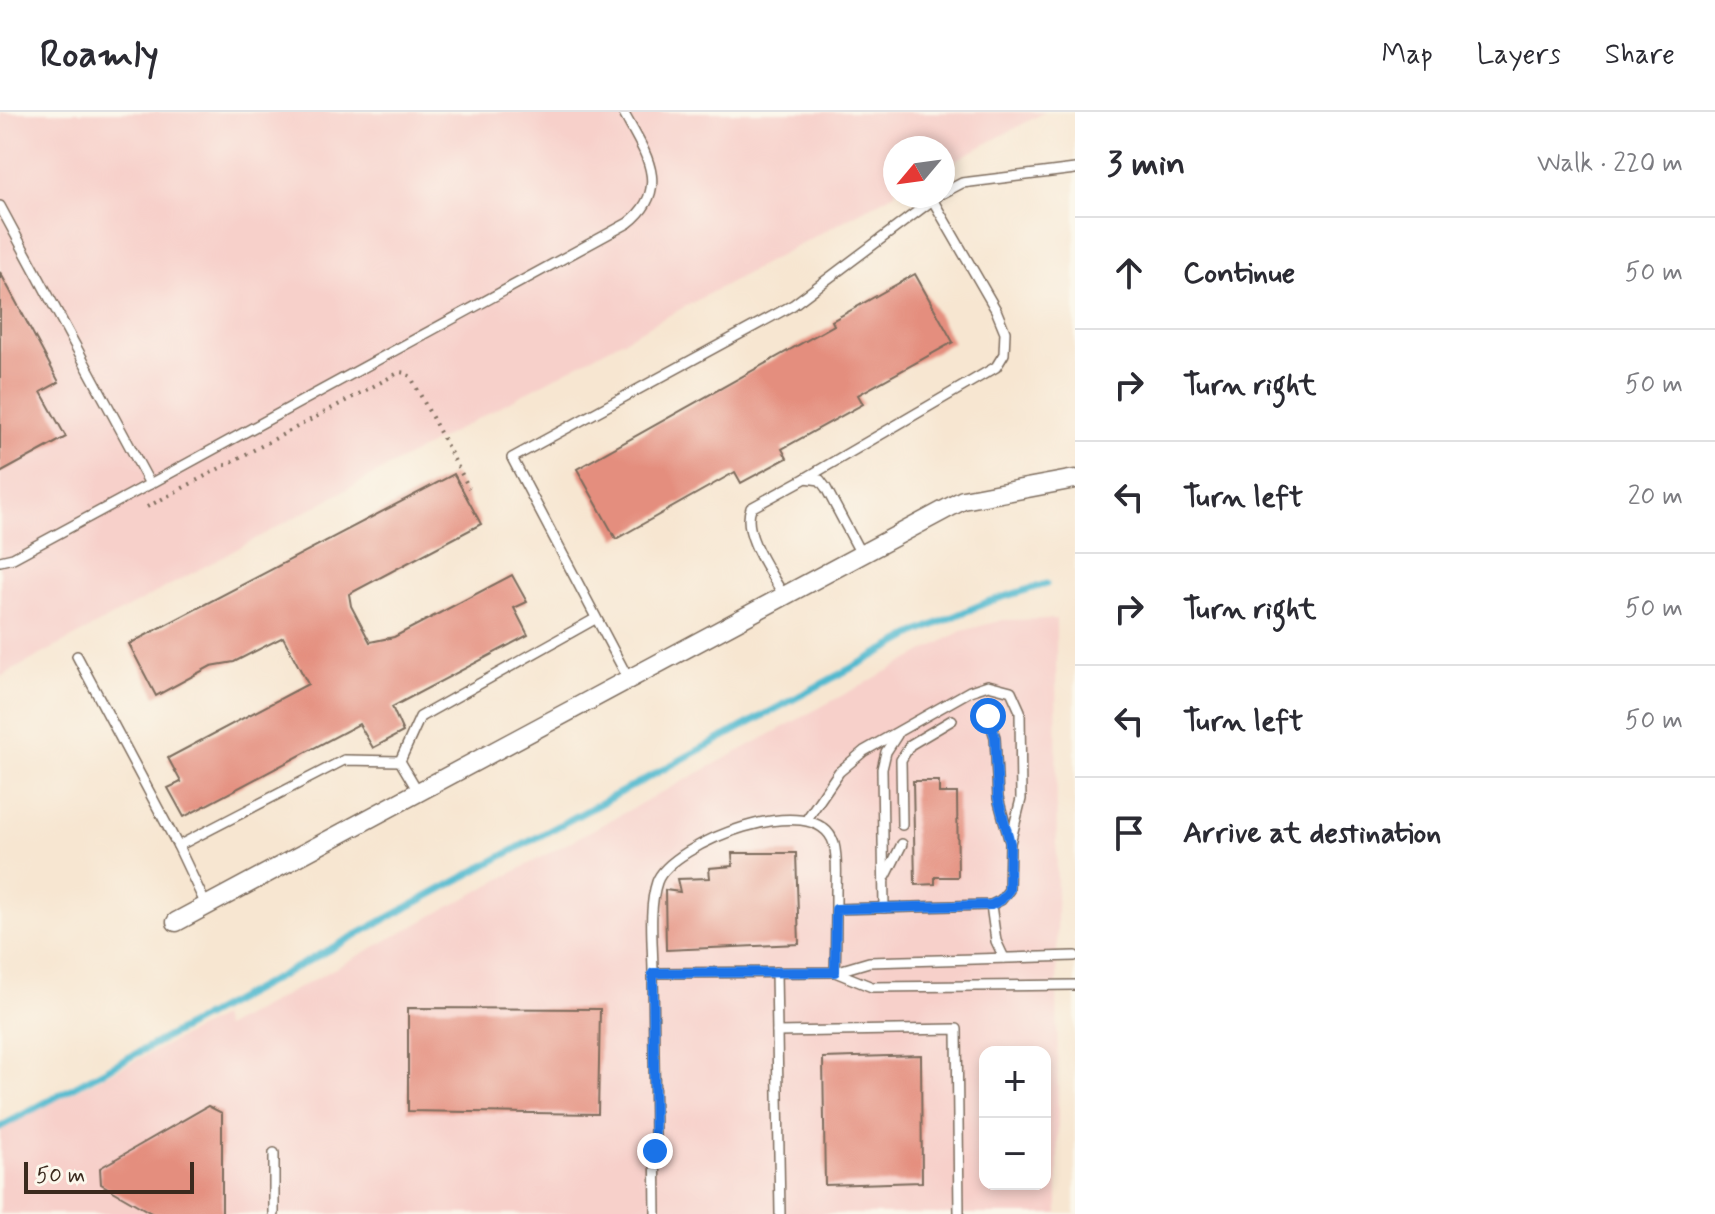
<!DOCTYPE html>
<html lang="en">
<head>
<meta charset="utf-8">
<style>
  :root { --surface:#fff; --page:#f7f7f7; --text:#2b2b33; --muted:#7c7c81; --line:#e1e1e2 }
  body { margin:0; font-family:Mynerve,sans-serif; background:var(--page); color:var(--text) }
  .controls { position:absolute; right:24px; bottom:24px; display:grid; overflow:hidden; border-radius:16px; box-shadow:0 4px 12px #0003 }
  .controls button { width:72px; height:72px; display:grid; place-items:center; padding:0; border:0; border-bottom:2px solid var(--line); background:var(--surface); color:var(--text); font:40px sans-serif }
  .compass { position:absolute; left:883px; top:24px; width:72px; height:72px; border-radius:50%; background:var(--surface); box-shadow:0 4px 12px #0003; rotate:241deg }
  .scale { position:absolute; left:24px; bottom:20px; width:170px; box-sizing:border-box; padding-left:8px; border:4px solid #3b2a1e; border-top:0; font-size:22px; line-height:28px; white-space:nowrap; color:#3b2a1e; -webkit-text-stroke:6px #fbf7ec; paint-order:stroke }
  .stop { position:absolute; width:24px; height:24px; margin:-18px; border:6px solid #1a73e8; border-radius:50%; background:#fff }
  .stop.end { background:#1a73e8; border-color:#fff; box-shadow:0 2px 8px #0008 }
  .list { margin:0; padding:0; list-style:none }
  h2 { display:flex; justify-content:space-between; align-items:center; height:104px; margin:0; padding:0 32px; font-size:34px }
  h2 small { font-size:26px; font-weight:400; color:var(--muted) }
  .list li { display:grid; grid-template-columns:52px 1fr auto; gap:24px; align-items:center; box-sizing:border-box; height:112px; padding:0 32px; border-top:2px solid var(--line) }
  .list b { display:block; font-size:30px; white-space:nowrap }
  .list em { font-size:26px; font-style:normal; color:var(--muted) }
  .icon { flex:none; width:44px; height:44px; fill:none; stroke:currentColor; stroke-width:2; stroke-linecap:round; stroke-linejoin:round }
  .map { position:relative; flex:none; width:1075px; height:1102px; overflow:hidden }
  header { display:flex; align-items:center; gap:48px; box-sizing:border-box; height:112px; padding:0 40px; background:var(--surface); border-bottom:2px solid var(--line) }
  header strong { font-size:38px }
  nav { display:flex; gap:44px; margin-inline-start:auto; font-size:28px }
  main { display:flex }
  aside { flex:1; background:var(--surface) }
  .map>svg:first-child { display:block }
  .built { fill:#f7d0ca; fill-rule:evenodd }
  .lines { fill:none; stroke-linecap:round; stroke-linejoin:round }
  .stream { stroke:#51b9cf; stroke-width:7 }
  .building { fill:#e48e7e }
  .service-casing { stroke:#7d6c5d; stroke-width:12 }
  .minor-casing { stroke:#7d6c5d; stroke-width:21 }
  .path { stroke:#7d6c5d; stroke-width:4; stroke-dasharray:2 6; stroke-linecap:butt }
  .service { stroke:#fff; stroke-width:9 }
  .minor { stroke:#fff; stroke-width:18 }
  .route { stroke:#1a73e8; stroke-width:10 }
</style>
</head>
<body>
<header>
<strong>Roamly</strong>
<nav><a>Map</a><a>Layers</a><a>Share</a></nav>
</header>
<main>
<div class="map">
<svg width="1075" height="1102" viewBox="0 0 1075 1102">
  <rect width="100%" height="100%" fill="#fbf7ec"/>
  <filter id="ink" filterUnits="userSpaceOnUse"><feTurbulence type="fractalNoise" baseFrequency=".0125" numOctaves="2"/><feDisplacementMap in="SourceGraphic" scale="16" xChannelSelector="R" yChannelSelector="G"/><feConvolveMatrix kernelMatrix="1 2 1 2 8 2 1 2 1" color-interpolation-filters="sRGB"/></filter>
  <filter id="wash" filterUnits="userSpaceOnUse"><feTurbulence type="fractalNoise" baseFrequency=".006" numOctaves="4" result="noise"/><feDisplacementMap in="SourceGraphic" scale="32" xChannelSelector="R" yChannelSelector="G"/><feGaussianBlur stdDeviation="1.8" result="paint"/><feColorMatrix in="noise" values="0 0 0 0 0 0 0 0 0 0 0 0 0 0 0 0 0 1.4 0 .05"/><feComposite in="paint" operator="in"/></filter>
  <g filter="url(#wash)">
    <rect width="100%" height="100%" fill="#f7e6d1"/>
    <g class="built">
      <path d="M0 0H1045L943 55V36H895V81L0 565Z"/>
      <path d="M1056 507 1058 1102H0V1017L221 905 224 916 962 519 1003 508ZM985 940H1045V1072H985Z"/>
    </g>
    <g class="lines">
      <path class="stream" d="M0 1015 918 520 990 489 1046 472"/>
    </g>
    <g id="blocks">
      <g class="building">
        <path d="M0 160 59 270 41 280 66 325 0 361Z"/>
        <path d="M915 162 953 230 858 283 863 292 782 337 787 346 741 371 735 360 616 427 577 357 834 213 832 209Z"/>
        <path d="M454 362 481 412 349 482 351 494 370 530 394 525 512 463 527 490 514 496 528 523 392 595 403 620 373 636 359 612 184 705 168 676 181 670 168 646 308 572 283 525 234 550 211 554 156 584 129 532Z"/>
        <path d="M913 669H939V681H957L958 765H935V772L915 773Z"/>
        <path d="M732 741H796L799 832 666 838 665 778 680 780 677 767 710 766 709 756 733 754Z"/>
        <path d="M408 896 600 897 598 1002 408 999Z"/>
        <path d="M921 943 922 1070 825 1073 823 946Z"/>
        <path d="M208 994 222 1001V1102H153L101 1072 100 1056Z"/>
      </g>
    </g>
  </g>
  <g filter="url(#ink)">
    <use href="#blocks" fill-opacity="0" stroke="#7d6c5d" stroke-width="2"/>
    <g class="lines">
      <g class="service-casing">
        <g id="service">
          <path d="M943 81 962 71 1075 57"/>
          <path d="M0 94 150 372 628 111C673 76 644 39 623 0"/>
          <path d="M806 366 996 255 1004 242 1005 220 996 198 932 87"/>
          <path d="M0 449 13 446 150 372"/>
          <path d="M784 484C771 461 741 421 751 396L806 366 820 368 826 376 862 444"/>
          <path d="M77 544 178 734"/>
          <path d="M629 568 512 346 793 193 938 84"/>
          <path d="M988 604 995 625 998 686 1009 727"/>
          <path d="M419 681 400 649 420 605 595 507"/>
          <path d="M807 707 839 660 864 639 970 579 988 573 1011 579 1020 599 1021 687 1010 731 1009 778 1001 788 991 793 836 797"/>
          <path d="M902 713 901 648 910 633 952 608"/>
          <path d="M886 764 902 732"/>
          <path d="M206 793 178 734 344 648 400 649"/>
          <path d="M991 793 996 829 1004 846"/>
          <path d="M884 796 882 657 886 640 897 623"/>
          <path d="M776 860 780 1102"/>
          <path d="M835 860 872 875 1075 873"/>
          <path d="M653 861C653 833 648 797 657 770 670 732 817 674 834 732 838 747 836 765 836 781 836 807 836 833 835 860"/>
          <path d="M777 920 957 917 959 1102"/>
          <path d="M274 1041V1102"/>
          <path d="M656 1102 653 861 835 860 869 850 1075 844"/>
        </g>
      </g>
      <g class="minor-casing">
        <path id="minor" d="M176 810 963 388 1075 367"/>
      </g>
      <path class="path" d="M147 395 400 260 407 261 412 267 469 376"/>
      <use href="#service" class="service"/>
      <use href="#minor" class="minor"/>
    </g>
  </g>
  <g class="lines" filter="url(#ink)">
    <path class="route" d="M655 1039 653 861 835 860 836 797 991 793 1001 788 1009 778 1010 731 998 686 995 625 988 604"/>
  </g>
</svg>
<div class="controls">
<button>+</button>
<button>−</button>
</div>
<svg class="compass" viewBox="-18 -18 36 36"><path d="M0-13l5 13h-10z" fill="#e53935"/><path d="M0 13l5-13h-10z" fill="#7c7c81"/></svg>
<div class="scale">50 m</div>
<div class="stop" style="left:988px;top:604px"></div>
<div class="stop end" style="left:655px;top:1039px"></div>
</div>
<aside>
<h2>3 min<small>Walk · 220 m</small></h2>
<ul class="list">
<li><svg class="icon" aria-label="ahead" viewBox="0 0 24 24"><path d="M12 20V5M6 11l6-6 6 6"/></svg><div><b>Continue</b></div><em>50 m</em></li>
<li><svg class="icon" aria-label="right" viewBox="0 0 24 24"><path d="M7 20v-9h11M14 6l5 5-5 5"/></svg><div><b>Turn right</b></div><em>50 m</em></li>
<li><svg class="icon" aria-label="left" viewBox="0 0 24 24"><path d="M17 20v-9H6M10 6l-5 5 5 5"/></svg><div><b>Turn left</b></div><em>20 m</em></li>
<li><svg class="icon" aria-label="right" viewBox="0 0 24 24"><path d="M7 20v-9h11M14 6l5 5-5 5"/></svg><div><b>Turn right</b></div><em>50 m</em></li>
<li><svg class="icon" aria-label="left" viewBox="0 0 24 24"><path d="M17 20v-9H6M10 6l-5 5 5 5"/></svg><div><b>Turn left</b></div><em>50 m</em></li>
<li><svg class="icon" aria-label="arrive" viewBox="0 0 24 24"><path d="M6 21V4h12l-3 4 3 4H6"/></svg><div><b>Arrive at destination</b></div></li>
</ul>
</aside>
</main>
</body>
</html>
